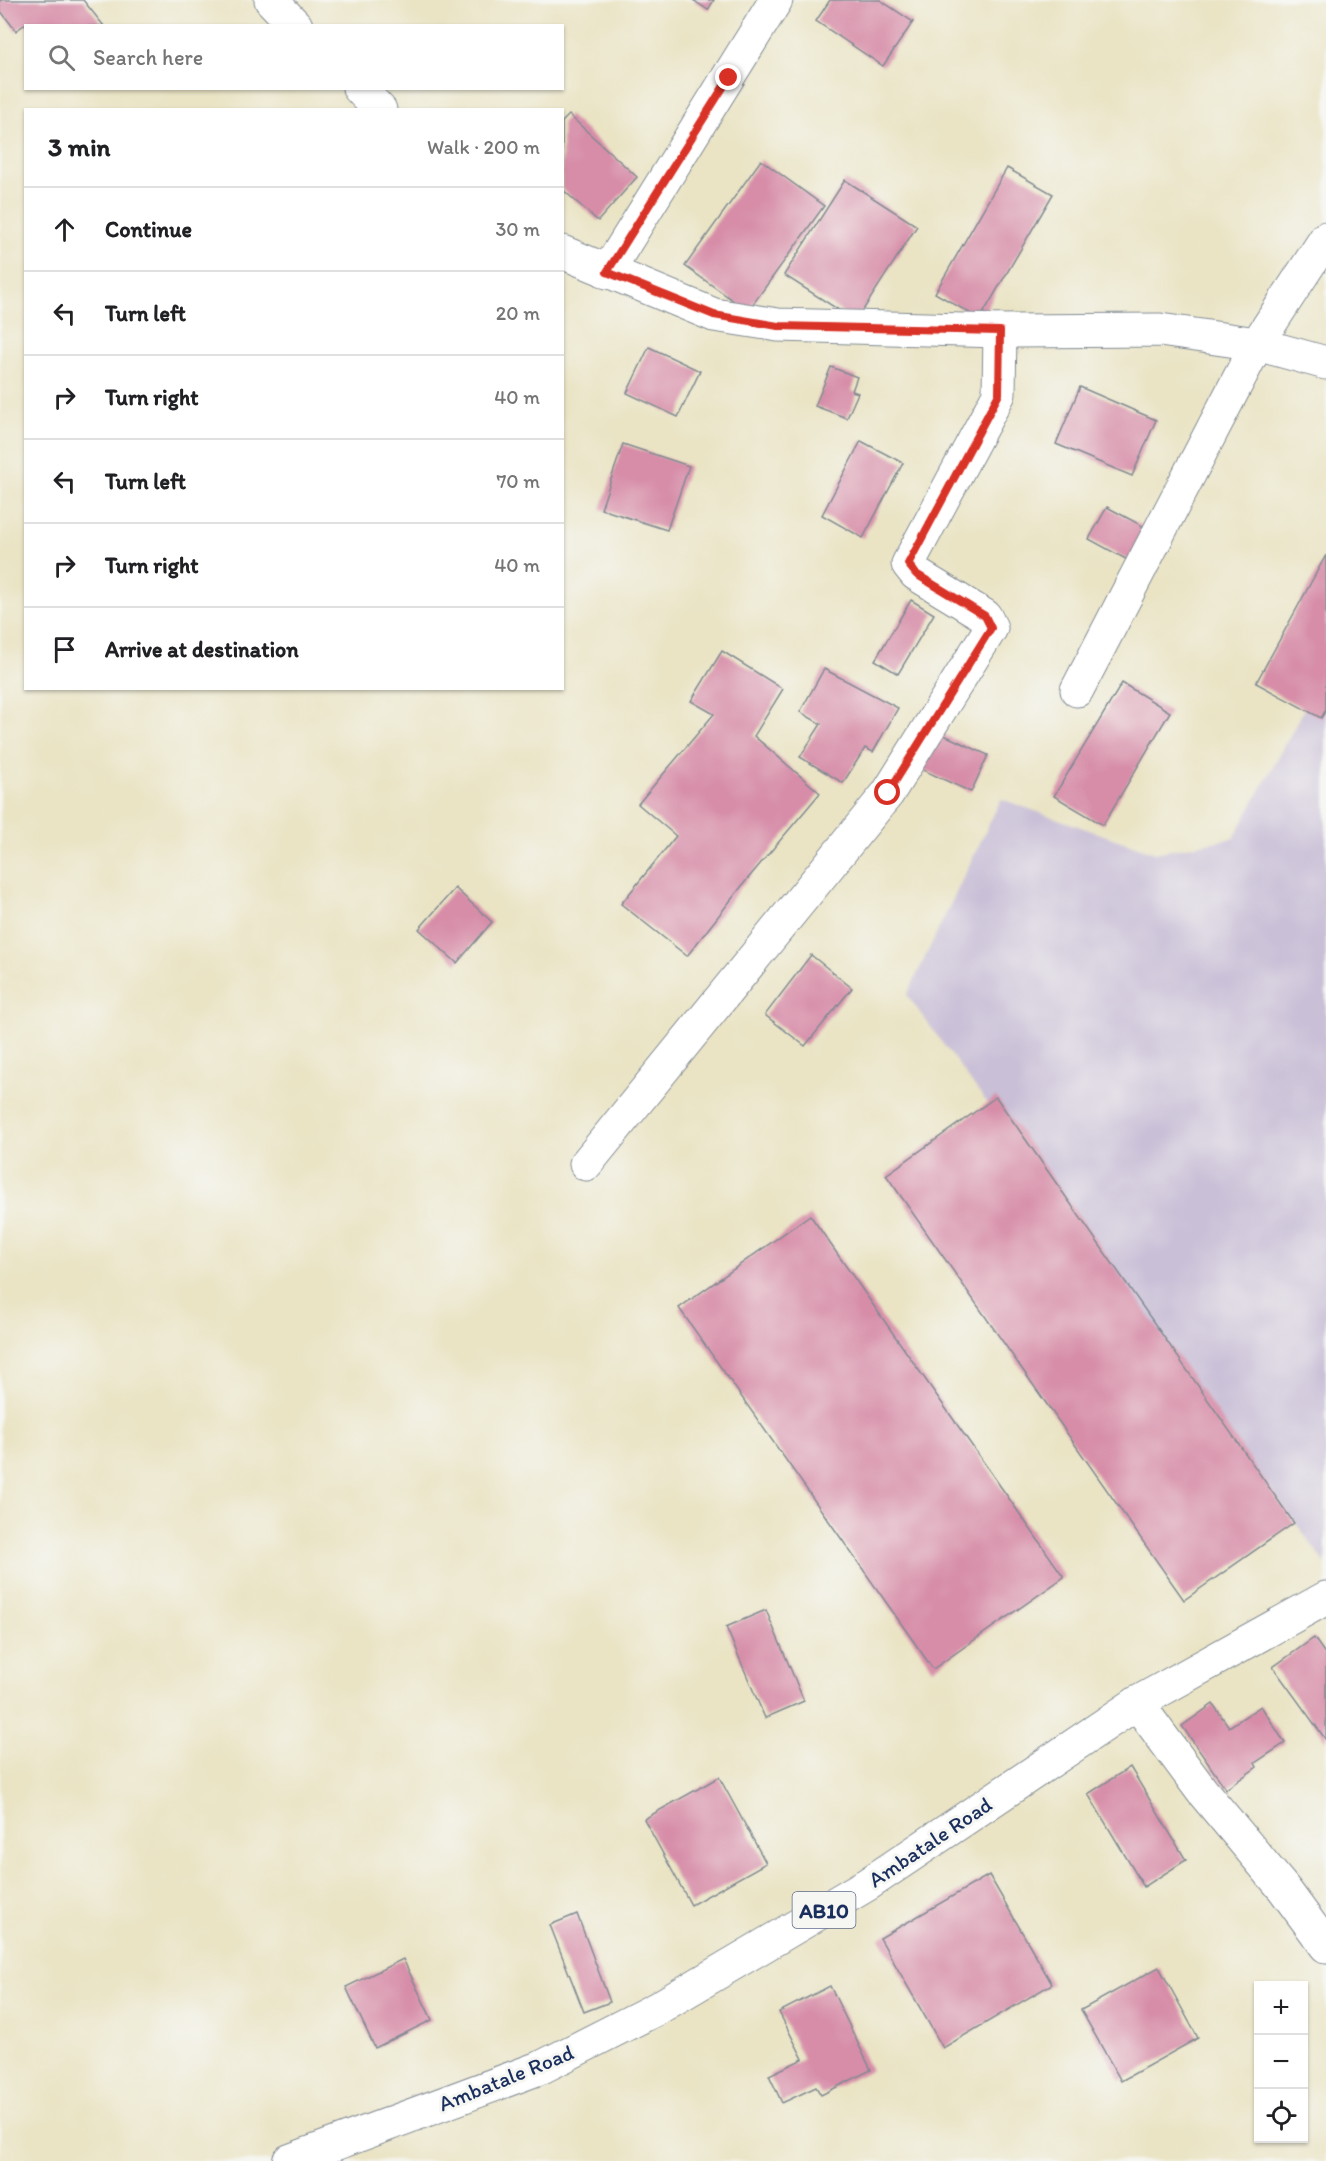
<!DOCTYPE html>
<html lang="en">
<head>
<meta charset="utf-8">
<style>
  :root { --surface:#fff; --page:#f2f2f2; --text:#202124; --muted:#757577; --line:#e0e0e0 }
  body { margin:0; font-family:Itim,sans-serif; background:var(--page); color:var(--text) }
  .controls { position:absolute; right:18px; bottom:18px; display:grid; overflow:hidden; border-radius:0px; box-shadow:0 2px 4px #0004 }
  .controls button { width:54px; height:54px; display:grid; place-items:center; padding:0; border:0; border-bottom:2px solid var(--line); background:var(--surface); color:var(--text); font:30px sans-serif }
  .stop { position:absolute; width:18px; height:18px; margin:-14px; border:4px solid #d93025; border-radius:50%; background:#fff }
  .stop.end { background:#d93025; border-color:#fff; box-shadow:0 2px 6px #0008 }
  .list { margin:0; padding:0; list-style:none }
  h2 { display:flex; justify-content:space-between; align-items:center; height:78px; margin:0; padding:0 24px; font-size:26px }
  h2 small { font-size:20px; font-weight:400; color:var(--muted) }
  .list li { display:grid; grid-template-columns:39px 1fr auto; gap:18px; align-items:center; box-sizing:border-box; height:84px; padding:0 24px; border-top:2px solid var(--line) }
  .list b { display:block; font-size:22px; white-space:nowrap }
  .list em { font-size:20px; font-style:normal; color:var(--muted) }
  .icon { flex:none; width:33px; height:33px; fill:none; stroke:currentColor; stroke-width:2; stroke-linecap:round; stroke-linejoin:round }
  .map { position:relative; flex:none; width:1326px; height:2161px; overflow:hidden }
  .search { position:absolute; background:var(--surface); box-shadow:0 2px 4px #0004; left:24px; top:24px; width:540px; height:66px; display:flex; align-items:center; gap:15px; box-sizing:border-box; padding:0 21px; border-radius:0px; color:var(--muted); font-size:22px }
  .panel { position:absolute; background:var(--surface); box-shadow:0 2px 4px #0004; left:24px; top:108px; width:540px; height:582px; border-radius:0px }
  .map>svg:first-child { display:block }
  .industrial { fill:#c9bfd7 }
  .building { fill:#d78da8 }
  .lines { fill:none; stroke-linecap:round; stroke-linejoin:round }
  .minor-casing { stroke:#828a92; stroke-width:35 }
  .major-casing { stroke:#828a92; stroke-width:35 }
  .minor { stroke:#fff; stroke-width:33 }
  .major { stroke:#fff; stroke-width:33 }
  .route { stroke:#d93025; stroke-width:8 }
  .labels { text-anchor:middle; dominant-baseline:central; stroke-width:6; stroke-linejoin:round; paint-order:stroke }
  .shield { fill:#f6f6f2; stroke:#5d6b8a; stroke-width:1.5 }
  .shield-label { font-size:21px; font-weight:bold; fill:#1b2f5e }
  .street-label { font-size:22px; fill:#1b2f5e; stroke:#f6f6f2 }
</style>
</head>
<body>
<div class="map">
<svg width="1326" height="2161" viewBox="0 0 1326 2161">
  <rect width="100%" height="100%" fill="#f6f6f2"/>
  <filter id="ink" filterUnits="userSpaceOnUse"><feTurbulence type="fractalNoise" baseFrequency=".0167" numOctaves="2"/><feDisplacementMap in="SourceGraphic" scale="12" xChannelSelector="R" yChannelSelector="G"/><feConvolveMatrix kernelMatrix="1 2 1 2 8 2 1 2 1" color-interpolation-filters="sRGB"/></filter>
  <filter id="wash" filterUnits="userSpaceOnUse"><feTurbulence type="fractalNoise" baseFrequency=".008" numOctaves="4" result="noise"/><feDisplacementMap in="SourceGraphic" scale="24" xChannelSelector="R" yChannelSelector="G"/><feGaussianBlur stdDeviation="1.35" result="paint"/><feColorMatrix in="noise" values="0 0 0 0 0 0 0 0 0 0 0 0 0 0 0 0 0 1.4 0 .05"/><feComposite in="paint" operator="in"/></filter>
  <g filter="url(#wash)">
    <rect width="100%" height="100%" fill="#eae4c5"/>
    <path class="industrial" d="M1326 670V1564L907 995 1001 799 1155 853 1234 838Z"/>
    <g id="blocks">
      <g class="building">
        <path d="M0 0H83L104 26H27L25 24 16 31 0 10Z"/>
        <path d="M693 0H714L708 10Z"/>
        <path d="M830 0H880L913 22 883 66 816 21Z"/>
        <path d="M569 115 637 177 598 221 562 189V122Z"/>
        <path d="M761 160 824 206 748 311 685 266Z"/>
        <path d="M1007 168 1053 194 980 319 935 293Z"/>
        <path d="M845 180 917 226 856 321 784 275Z"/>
        <path d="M649 347 700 371 678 417 627 393Z"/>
        <path d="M831 367 857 377 852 391 858 393 847 418 815 406Z"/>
        <path d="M1080 387 1156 420 1132 476 1056 444Z"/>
        <path d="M861 441 903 463 863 538 822 515Z"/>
        <path d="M623 444 689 466 667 530 601 509Z"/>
        <path d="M1107 507 1150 530 1133 563 1089 539Z"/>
        <path d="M1326 555V710L1321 718 1256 683Z"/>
        <path d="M911 600 934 614 898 674 875 660Z"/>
        <path d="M722 651 783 689 754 736 820 793 745 882 687 956 621 904 676 836 638 804 714 714 691 701Z"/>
        <path d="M824 669 898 708 873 752 865 748 843 783 800 757 821 724 800 712Z"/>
        <path d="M1122 683 1170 712 1103 825 1054 796Z"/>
        <path d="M931 729 988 755 971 792 914 766Z"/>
        <path d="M455 888 492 922 457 963 419 929Z"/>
        <path d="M811 955 852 988 805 1046 765 1015Z"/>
        <path d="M996 1097 1294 1523 1184 1600 886 1175Z"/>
        <path d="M810 1215 1064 1577 933 1669 679 1308Z"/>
        <path d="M766 1610 804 1701 765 1718 726 1627Z"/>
        <path d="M1314 1638 1326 1655V1740L1273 1667Z"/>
        <path d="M1213 1704 1229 1727 1261 1706 1285 1743 1255 1763 1257 1767 1226 1789 1182 1726Z"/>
        <path d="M1130 1767 1186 1860 1144 1887 1088 1794Z"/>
        <path d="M719 1777 766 1863 691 1905 644 1819Z"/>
        <path d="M989 1875 1052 1984 943 2048 880 1938Z"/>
        <path d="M577 1914 610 2002 584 2012 550 1925Z"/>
        <path d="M403 1959 432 2020 375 2048 346 1987Z"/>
        <path d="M1159 1967 1198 2038 1121 2081 1081 2010Z"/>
        <path d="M830 1986 871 2070 821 2095 816 2087 782 2103 769 2075 803 2059 779 2012Z"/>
      </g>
    </g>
  </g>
  <g filter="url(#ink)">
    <use href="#blocks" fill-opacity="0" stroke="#828a92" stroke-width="1.5"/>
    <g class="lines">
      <g class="minor-casing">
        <g id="minor">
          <path d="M271 0 296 26"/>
          <path d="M359 88 380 110"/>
          <path d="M562 252 714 315 778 325 1000 331 1160 330 1257 344 1326 363"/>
          <path d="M607 272 776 0"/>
          <path d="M1077 690 1257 344 1326 238"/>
          <path d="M586 1164 888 793 991 628 985 616 916 574 908 564 999 394 1000 331"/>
          <path d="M1137 1703 1202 1791 1284 1889 1326 1946"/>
        </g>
      </g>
      <g class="major-casing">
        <path id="major" d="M289 2161 542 2067 658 2008 868 1884 1137 1703 1326 1598"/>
      </g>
      <use href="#minor" class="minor"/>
      <use href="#major" class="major"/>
    </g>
  </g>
  <g class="lines" filter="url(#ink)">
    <path class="route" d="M729 78 607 272 714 315 778 326 1000 331 999 394 908 564 916 574 985 616 991 628 888 793"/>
  </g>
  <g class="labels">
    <rect class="shield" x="792.5" y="1892" width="63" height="36" rx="4.5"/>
    <g class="shield-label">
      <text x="824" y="1910">AB10</text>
    </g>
    <g class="street-label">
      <text transform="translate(930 1842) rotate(-34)">Ambatale Road</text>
      <text transform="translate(506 2078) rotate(-22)">Ambatale Road</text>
    </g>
  </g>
</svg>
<div class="controls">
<button>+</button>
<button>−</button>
<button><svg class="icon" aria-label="locate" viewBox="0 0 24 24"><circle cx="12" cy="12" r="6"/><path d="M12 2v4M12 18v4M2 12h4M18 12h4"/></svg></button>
</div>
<div class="stop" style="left:888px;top:793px"></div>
<div class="stop end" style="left:729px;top:78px"></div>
<div class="search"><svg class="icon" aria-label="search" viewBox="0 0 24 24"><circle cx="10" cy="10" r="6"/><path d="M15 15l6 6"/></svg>Search here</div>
<section class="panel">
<h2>3 min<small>Walk · 200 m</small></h2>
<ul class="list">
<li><svg class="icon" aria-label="ahead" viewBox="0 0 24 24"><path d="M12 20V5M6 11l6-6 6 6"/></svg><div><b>Continue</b></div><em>30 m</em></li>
<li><svg class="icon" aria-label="left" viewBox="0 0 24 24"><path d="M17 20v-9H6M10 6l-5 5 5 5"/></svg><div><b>Turn left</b></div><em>20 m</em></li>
<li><svg class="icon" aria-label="right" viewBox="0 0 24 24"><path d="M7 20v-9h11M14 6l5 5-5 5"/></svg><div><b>Turn right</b></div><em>40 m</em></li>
<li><svg class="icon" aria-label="left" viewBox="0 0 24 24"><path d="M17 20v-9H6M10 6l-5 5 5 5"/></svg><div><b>Turn left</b></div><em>70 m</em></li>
<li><svg class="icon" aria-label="right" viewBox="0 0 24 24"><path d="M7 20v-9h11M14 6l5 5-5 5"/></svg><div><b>Turn right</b></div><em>40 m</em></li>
<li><svg class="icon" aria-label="arrive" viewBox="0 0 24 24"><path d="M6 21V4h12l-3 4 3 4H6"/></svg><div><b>Arrive at destination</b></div></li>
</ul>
</section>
</div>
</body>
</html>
